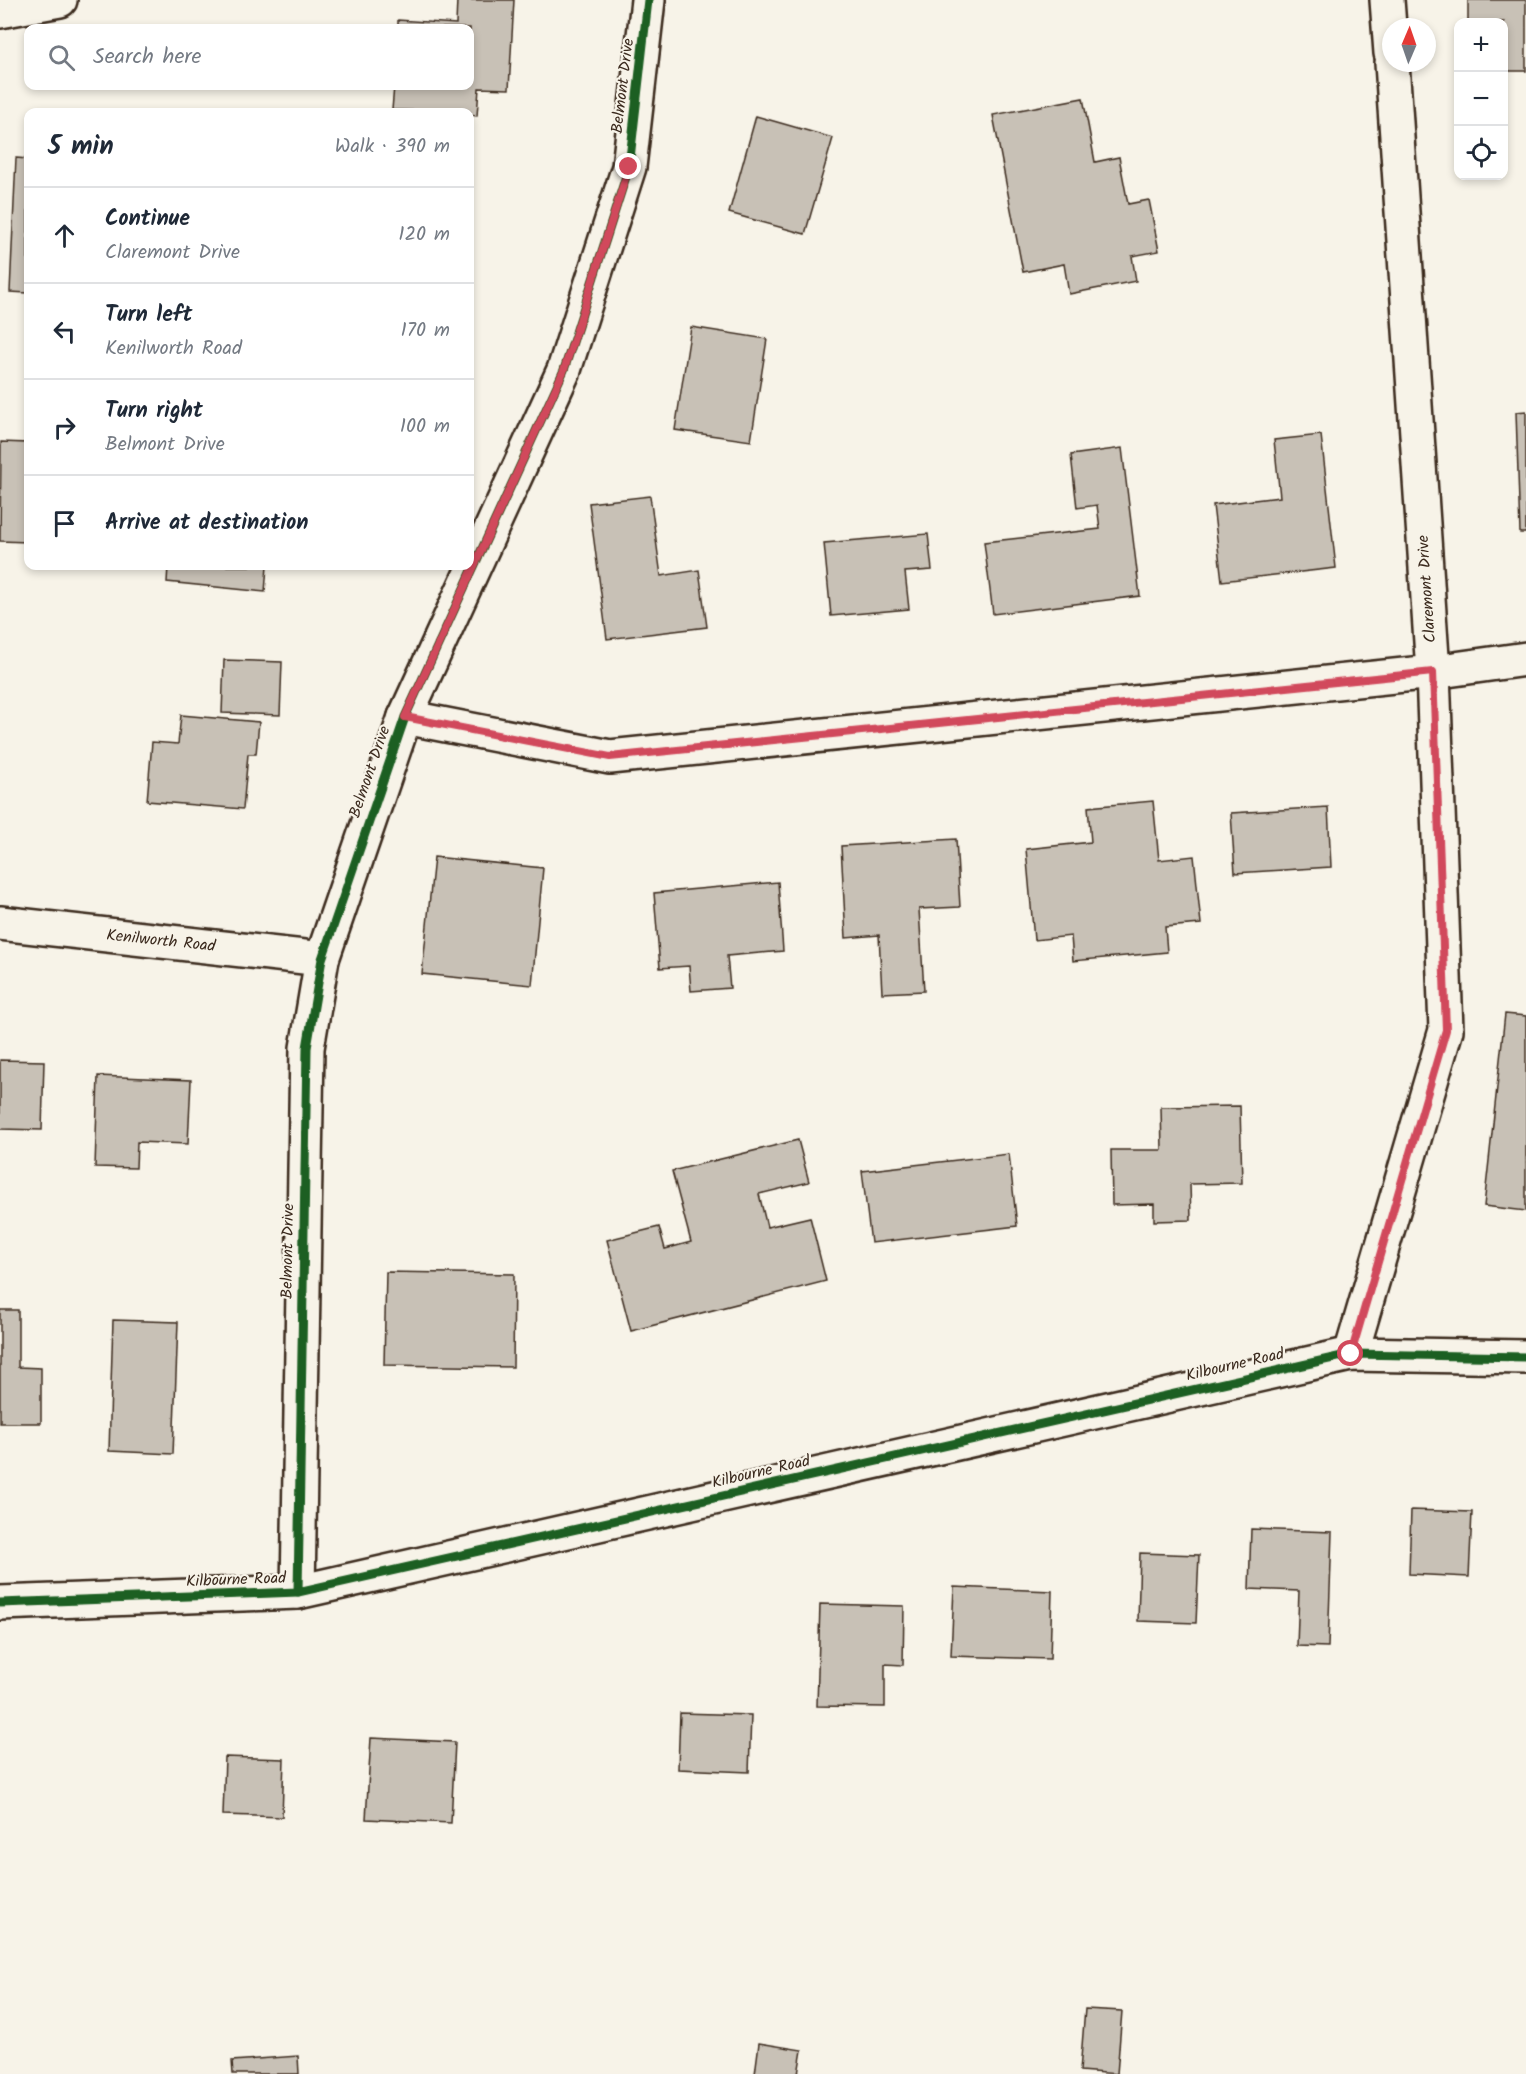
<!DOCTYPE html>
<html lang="en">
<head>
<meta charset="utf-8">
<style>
  :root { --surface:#fff; --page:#f2f2f3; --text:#1f2937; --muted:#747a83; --line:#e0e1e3 }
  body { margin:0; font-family:Kalam,sans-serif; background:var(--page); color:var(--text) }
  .controls { position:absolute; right:18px; top:18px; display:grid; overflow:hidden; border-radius:12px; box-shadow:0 3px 9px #0003 }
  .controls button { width:54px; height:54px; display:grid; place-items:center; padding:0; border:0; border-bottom:2px solid var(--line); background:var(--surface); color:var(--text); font:30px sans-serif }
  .compass { position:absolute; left:1382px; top:18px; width:54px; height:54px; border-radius:50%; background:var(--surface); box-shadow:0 3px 9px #0003; rotate:2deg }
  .stop { position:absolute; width:18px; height:18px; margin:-14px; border:4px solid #d1495b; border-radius:50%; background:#fff }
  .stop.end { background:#d1495b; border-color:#fff; box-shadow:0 2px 6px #0008 }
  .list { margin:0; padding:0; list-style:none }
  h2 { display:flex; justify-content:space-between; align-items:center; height:78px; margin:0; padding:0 24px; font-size:26px }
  h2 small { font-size:20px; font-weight:400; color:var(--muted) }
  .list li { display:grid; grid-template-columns:39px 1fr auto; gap:18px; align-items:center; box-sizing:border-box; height:96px; padding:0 24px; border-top:2px solid var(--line) }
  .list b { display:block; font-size:22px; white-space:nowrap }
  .list p { margin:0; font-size:20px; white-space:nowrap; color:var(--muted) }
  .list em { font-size:20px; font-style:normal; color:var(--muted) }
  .icon { flex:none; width:33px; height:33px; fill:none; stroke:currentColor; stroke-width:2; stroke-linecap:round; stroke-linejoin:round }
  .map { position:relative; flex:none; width:1526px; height:2074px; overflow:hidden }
  .search { position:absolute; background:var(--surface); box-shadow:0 3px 9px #0003; left:24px; top:24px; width:450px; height:66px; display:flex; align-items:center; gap:15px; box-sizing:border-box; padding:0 21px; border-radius:12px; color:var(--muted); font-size:22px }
  .panel { position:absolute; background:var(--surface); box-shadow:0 3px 9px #0003; left:24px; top:108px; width:450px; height:462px; border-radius:12px }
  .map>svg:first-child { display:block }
  .building { fill:#c8c1b6; stroke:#3b2a1e; stroke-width:1.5 }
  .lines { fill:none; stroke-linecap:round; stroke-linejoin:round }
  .minor-casing { stroke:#3b2a1e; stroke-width:38 }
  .tertiary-casing { stroke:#3b2a1e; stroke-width:38 }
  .minor { stroke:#f7f3e8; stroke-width:33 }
  .tertiary { stroke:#f7f3e8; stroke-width:33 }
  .cycleway-casing { stroke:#f7f3e8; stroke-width:13 }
  .cycleway { stroke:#1b5e20; stroke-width:9 }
  .route { stroke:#d1495b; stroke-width:8 }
  .labels { text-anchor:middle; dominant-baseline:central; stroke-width:4.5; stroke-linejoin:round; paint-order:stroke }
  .street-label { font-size:16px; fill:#3b2a1e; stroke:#f7f3e8 }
</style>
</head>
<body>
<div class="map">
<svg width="1526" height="2074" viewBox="0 0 1526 2074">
  <rect width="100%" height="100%" fill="#f7f3e8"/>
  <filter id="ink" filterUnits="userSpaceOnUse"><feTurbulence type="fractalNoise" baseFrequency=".0167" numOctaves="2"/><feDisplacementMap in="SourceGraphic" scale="12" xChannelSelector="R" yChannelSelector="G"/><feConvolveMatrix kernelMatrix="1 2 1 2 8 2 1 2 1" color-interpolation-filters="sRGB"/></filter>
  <g filter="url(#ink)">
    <g class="building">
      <path d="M457 0H514L509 89 479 88 477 116 470 115V112L392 110 394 86H470V28H398V20L456 24Z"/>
      <path d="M1468 0H1526V71H1504V22H1468Z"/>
      <path d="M1083 98 1095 162 1119 157 1128 204 1149 200 1159 251 1132 256 1136 281 1069 294 1064 264 1023 272 993 115Z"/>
      <path d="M756 116 833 138 805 234 729 213Z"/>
      <path d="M16 158 28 159V293L10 292Z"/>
      <path d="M691 327 767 339 751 441 675 430Z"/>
      <path d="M1526 411V533H1520L1516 412Z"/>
      <path d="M1321 435 1336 568 1222 581 1213 505 1280 497 1274 440Z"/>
      <path d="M1 442 28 443V542L0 541Z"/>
      <path d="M1122 448 1140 596 993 614 984 542 1100 529 1097 505 1077 508 1071 455Z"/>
      <path d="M650 496 661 576 699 570 707 627 607 639 589 503Z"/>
      <path d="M928 534 932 570 905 572 909 609 831 616 824 543Z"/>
      <path d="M168 566H267L265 592 167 582Z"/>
      <path d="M224 660 282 662 280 715 222 713Z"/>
      <path d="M181 715 259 722 256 754H248L243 809 147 801 152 742 178 744Z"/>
      <path d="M1153 801 1159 860 1194 856 1201 924 1165 927 1167 952 1073 961 1071 936 1034 940 1026 849 1091 842 1088 807Z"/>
      <path d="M1328 807 1331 867 1235 873 1231 813Z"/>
      <path d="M956 839 960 907 919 909 924 991 882 993 879 935 846 938 841 846Z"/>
      <path d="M434 857 543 868 532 985 422 974Z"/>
      <path d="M778 882 783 951 727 956 730 988 691 991 689 966 660 968 654 893Z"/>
      <path d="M1505 1014 1526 1016V1211L1484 1206Z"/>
      <path d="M0 1060 44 1061 42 1130 0 1129Z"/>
      <path d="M98 1076 191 1080 188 1144 137 1142 136 1168 95 1167Z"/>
      <path d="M1240 1106 1242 1183 1190 1184 1191 1220 1154 1221V1204L1112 1205 1111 1150H1162L1161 1107Z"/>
      <path d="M798 1140 809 1182 759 1194 767 1227 810 1217 826 1281 631 1331 607 1240 659 1227 665 1249 691 1242 672 1171Z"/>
      <path d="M1009 1154 1017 1226 871 1243 862 1171Z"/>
      <path d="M386 1272 514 1274 513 1367 384 1365Z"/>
      <path d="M0 1310H18V1367L41 1368V1423H0Z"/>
      <path d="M113 1320 178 1322 173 1454 109 1451Z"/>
      <path d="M1411 1510 1472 1512 1469 1577 1409 1574Z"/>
      <path d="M1251 1529 1332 1532 1328 1647 1297 1646 1299 1591 1249 1589Z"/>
      <path d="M1140 1553 1199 1555 1196 1623 1138 1621Z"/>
      <path d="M954 1587 1052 1591 1050 1659 951 1656Z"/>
      <path d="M820 1604 904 1606 903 1665 885 1664V1707L817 1706Z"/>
      <path d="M680 1713 751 1715 749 1772 678 1769Z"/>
      <path d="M371 1738 455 1742 451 1823 366 1819Z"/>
      <path d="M225 1757 284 1759 282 1817 223 1815Z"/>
      <path d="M1085 2009 1122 2011 1117 2074 1080 2071Z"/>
      <path d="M759 2043 802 2050 798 2074H755Z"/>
      <path d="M298 2056 299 2074H233L232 2061Z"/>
    </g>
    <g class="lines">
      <g class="minor-casing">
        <g id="minor">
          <path d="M1387 0 1391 53"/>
          <path d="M0 11 60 0"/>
          <path d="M405 717 610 757 1433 672 1526 659"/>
          <path d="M0 923 322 959"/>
          <path d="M1351 1354 1446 1030 1433 672 1392 63"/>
          <path d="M298 1592 307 1048 322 959 405 717 564 370 629 167 648 0"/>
        </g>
      </g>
      <g class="tertiary-casing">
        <path id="tertiary" d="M0 1603 298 1592 1351 1354 1526 1357"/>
      </g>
      <use href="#minor" class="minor"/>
      <use href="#tertiary" class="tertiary"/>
      <g class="cycleway-casing">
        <g id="cycleway">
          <path d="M298 1592 307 1048 322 959 405 717 564 370 629 167 648 0"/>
          <path d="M0 1603 298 1592 1351 1354 1526 1357"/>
        </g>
      </g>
      <use href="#cycleway" class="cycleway"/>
    </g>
  </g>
  <g class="lines" filter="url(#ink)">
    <path class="route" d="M629 167 564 370 405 717 610 757 1433 672 1446 1030 1351 1354"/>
  </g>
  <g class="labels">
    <g class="street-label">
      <text transform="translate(623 86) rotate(-83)">Belmont Drive</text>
      <text transform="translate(1427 589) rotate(-94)">Claremont Drive</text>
      <text transform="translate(370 772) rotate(-71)">Belmont Drive</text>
      <text transform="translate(161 941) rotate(6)">Kenilworth Road</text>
      <text transform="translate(288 1251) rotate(-89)">Belmont Drive</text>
      <text transform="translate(1235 1365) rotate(-13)">Kilbourne Road</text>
      <text transform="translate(761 1472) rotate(-13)">Kilbourne Road</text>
      <text transform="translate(236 1580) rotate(-2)">Kilbourne Road</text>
    </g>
  </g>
</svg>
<div class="controls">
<button>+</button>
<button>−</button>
<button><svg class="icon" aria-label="locate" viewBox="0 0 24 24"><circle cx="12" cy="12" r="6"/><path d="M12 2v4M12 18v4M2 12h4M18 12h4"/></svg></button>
</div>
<svg class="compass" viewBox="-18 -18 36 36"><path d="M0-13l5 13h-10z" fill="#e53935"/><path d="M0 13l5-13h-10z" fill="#747a83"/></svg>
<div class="stop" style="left:1351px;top:1354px"></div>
<div class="stop end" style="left:629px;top:167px"></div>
<div class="search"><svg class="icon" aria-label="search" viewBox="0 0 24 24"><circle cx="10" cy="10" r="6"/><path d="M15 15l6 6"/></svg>Search here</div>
<section class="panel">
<h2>5 min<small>Walk · 390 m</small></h2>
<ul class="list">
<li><svg class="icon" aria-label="ahead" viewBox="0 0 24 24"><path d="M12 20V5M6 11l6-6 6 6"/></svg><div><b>Continue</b><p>Claremont Drive</p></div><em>120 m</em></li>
<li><svg class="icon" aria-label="left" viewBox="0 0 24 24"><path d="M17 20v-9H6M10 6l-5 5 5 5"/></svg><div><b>Turn left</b><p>Kenilworth Road</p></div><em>170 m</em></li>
<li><svg class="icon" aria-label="right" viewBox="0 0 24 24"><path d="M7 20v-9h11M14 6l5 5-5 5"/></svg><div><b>Turn right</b><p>Belmont Drive</p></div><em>100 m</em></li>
<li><svg class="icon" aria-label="arrive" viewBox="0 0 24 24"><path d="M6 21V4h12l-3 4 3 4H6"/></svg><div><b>Arrive at destination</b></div></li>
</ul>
</section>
</div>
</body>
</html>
